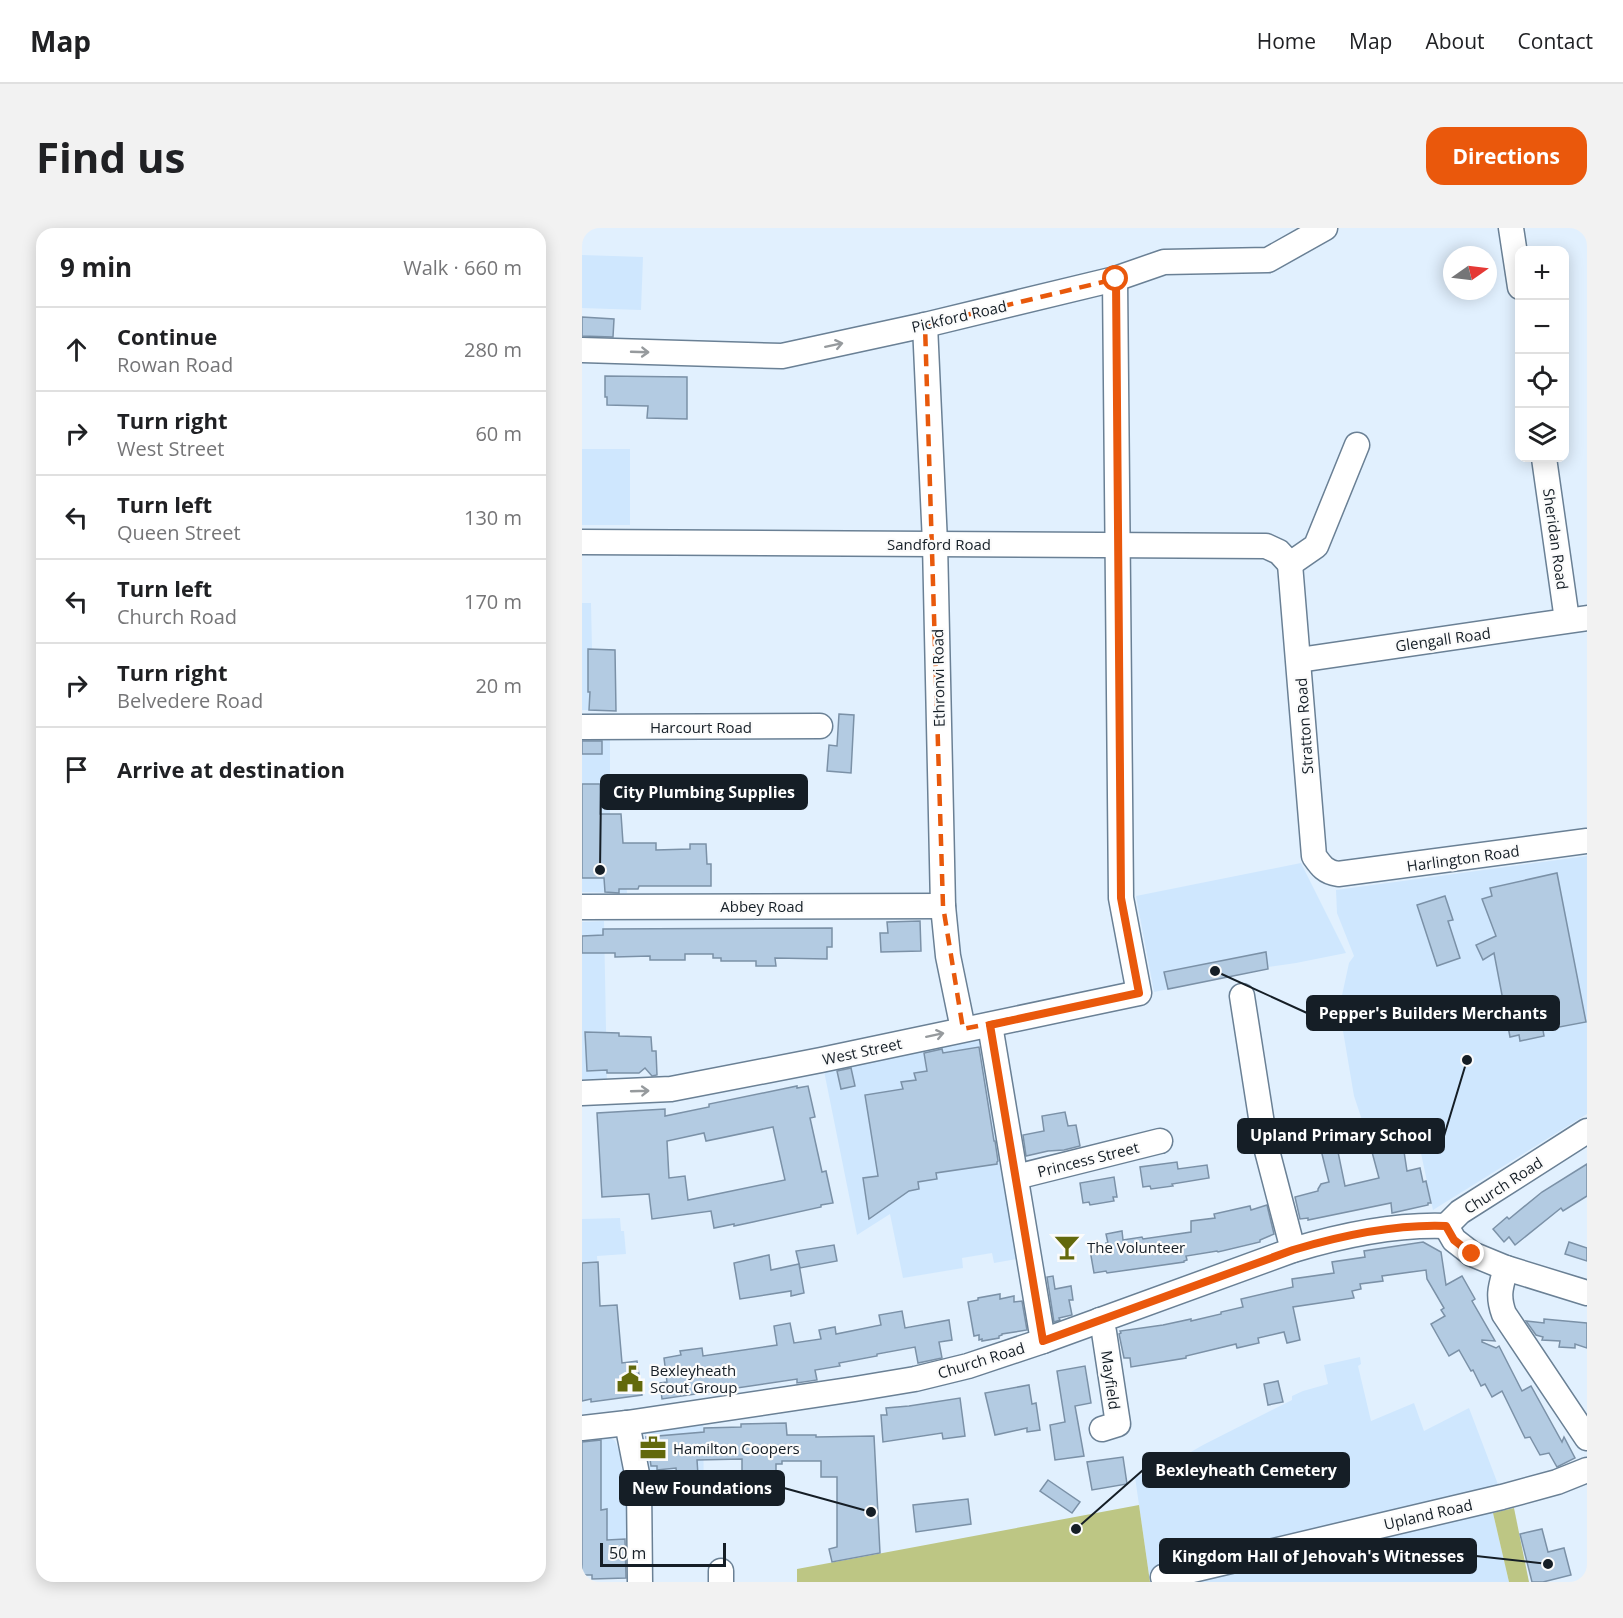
<!DOCTYPE html>
<html lang="en">
<head>
<meta charset="utf-8">
<style>
  :root { --surface:#fff; --page:#f2f2f2; --text:#202124; --muted:#757577; --line:#e0e0e0; --accent:#ea580c }
  body { margin:0; font-family:"Open Sans",sans-serif; background:var(--page); color:var(--text) }
  .controls { position:absolute; right:18px; top:18px; display:grid; overflow:hidden; border-radius:12px; box-shadow:0 3px 15px #0003 }
  .controls button { width:54px; height:54px; display:grid; place-items:center; padding:0; border:0; border-bottom:2px solid var(--line); background:var(--surface); color:var(--text); font:30px sans-serif }
  .compass { position:absolute; left:861px; top:18px; width:54px; height:54px; border-radius:50%; background:var(--surface); box-shadow:0 3px 15px #0003; rotate:76deg }
  .scale { position:absolute; left:18px; bottom:15px; width:126px; box-sizing:border-box; padding-left:6px; border:3px solid #151e26; border-top:0; font-size:16px; line-height:21px; white-space:nowrap; color:#151e26; -webkit-text-stroke:4px #fbfbfb; paint-order:stroke }
  .stop { position:absolute; width:18px; height:18px; margin:-14px; border:4px solid #ea580c; border-radius:50%; background:#fff }
  .stop.end { background:#ea580c; border-color:#fff; box-shadow:0 2px 6px #0008 }
  .list { margin:0; padding:0; list-style:none }
  h2 { display:flex; justify-content:space-between; align-items:center; height:78px; margin:0; padding:0 24px; font-size:26px }
  h2 small { font-size:20px; font-weight:400; color:var(--muted) }
  .list li { display:grid; grid-template-columns:39px 1fr auto; gap:18px; align-items:center; box-sizing:border-box; height:84px; padding:0 24px; border-top:2px solid var(--line) }
  .list b { display:block; font-size:22px; white-space:nowrap }
  .list p { margin:0; font-size:20px; white-space:nowrap; color:var(--muted) }
  .list em { font-size:20px; font-style:normal; color:var(--muted) }
  .icon { flex:none; width:33px; height:33px; fill:none; stroke:currentColor; stroke-width:2; stroke-linecap:round; stroke-linejoin:round }
  .map { position:relative; flex:none; width:1005px; height:1354px; overflow:hidden; border-radius:18px }
  header { display:flex; align-items:center; gap:36px; box-sizing:border-box; height:84px; padding:0 30px; background:var(--surface); border-bottom:2px solid var(--line) }
  header strong { font-size:28px }
  nav { display:flex; gap:33px; margin-inline-start:auto; font-size:21px }
  .intro { display:flex; align-items:center; justify-content:space-between; box-sizing:border-box; height:144px; padding:0 36px }
  h1 { margin:0; font-size:42px }
  .button { padding:15px 27px; border-radius:18px; background:var(--accent); color:#fff; font-size:21px; font-weight:700 }
  main { display:flex; gap:36px; padding:0 36px }
  aside { flex:1; background:var(--surface); border-radius:18px; box-shadow:0 3px 15px #0003 }
  .map>svg:first-child { display:block }
  .built { fill:#cfe7fe }
  .green { fill:#bdc684 }
  .building { fill:#b3cbe2; stroke:#7b91a7; stroke-width:1.5; fill-rule:evenodd }
  .lines { fill:none; stroke-linecap:round; stroke-linejoin:round }
  .minor-casing { stroke:#6a8095; stroke-width:27 }
  .minor { stroke:#fff; stroke-width:24 }
  .oneway { stroke:#969a9d }
  .route { stroke:#ea580c; stroke-width:8 }
  .marked { fill:none; stroke:#e8590c; stroke-width:4.5; stroke-dasharray:12 8; stroke-linejoin:round }
  .labels { text-anchor:middle; dominant-baseline:central; stroke-width:4.5; stroke-linejoin:round; paint-order:stroke }
  .street-label { font-size:15px; fill:#151e26; stroke:#fbfbfb }
  .poi-label { font-size:15px; fill:#151e26; stroke:#fbfbfb; text-anchor:start }
  .leader { fill:none; stroke:#151e26; stroke-width:2 }
  .callout-dot { fill:#151e26; stroke:#fbfbfb; stroke-width:2 }
  .callout { fill:#151e26; stroke:#151e26; stroke-width:2 }
  .callout-label { font-size:16px; text-anchor:middle; font-weight:bold; fill:#fff }
</style>
</head>
<body>
<header>
<strong>Map</strong>
<nav><a>Home</a><a>Map</a><a>About</a><a>Contact</a></nav>
</header>
<div class="intro"><h1>Find us</h1><a class="button">Directions</a></div>
<main>
<aside>
<h2>9 min<small>Walk · 660 m</small></h2>
<ul class="list">
<li><svg class="icon" aria-label="ahead" viewBox="0 0 24 24"><path d="M12 20V5M6 11l6-6 6 6"/></svg><div><b>Continue</b><p>Rowan Road</p></div><em>280 m</em></li>
<li><svg class="icon" aria-label="right" viewBox="0 0 24 24"><path d="M7 20v-9h11M14 6l5 5-5 5"/></svg><div><b>Turn right</b><p>West Street</p></div><em>60 m</em></li>
<li><svg class="icon" aria-label="left" viewBox="0 0 24 24"><path d="M17 20v-9H6M10 6l-5 5 5 5"/></svg><div><b>Turn left</b><p>Queen Street</p></div><em>130 m</em></li>
<li><svg class="icon" aria-label="left" viewBox="0 0 24 24"><path d="M17 20v-9H6M10 6l-5 5 5 5"/></svg><div><b>Turn left</b><p>Church Road</p></div><em>170 m</em></li>
<li><svg class="icon" aria-label="right" viewBox="0 0 24 24"><path d="M7 20v-9h11M14 6l5 5-5 5"/></svg><div><b>Turn right</b><p>Belvedere Road</p></div><em>20 m</em></li>
<li><svg class="icon" aria-label="arrive" viewBox="0 0 24 24"><path d="M6 21V4h12l-3 4 3 4H6"/></svg><div><b>Arrive at destination</b></div></li>
</ul>
</aside>
<div class="map">
<svg width="1005" height="1354" viewBox="0 0 1005 1354">
  <rect width="100%" height="100%" fill="#e1f0fe"/>
  <g class="built">
    <path d="M0 27 61 29 59 82 0 80Z"/>
    <rect x="0" y="221" width="48" height="76"/>
    <path d="M0 375H9L10 421 33 422 34 483 0 482Z"/>
    <path d="M0 511H28V586H39L45 665 0 664Z"/>
    <path d="M1005 628V886L851 982 836 911 789 919 772 868 760 797 759 772 767 735 772 728 755 685 754 662Z"/>
    <path d="M719 635 764 725 714 735 686 739V741L572 764 554 668Z"/>
    <path d="M22 693 25 854 0 855V694Z"/>
    <path d="M406 801 446 1029 412 1035 410 1025 380 1030 381 1040 321 1050 308 986 275 1007 240 833Z"/>
    <path d="M38 990 39 1003H42L44 1026 15 1028 18 1078 35 1077 39 1121 0 1125V991Z"/>
    <path d="M778 1129 779 1136 776 1138 789 1193 832 1175 842 1203 887 1180 917 1259 911 1285 927 1354H568L553 1249 588 1236 621 1217 710 1172V1168L721 1163 746 1156 742 1137Z"/>
    <path d="M121 1195 122 1272 70 1276 63 1203Z"/>
    <path d="M26 1208 33 1213 40 1230 45 1269V1311L0 1312V1211Z"/>
  </g>
  <g class="green">
    <path d="M557 1277 568 1354H215V1341Z"/>
    <path d="M932 1280 947 1354H927L911 1285Z"/>
  </g>
  <g class="building">
    <path d="M0 89 32 91 31 109 0 108Z"/>
    <path d="M23 148 105 149V191L65 190 66 178 25 177V169H23Z"/>
    <path d="M6 421 33 422 34 483 7 482 8 464H6Z"/>
    <path d="M257 486 272 487 269 545 245 543 247 517 255 518Z"/>
    <rect x="0" y="513" width="20" height="13"/>
    <path d="M0 556H18V586H39L41 615H74V622L108 621V616H124L125 636H129V658H57L56 661H37V665L23 664 22 650H0Z"/>
    <path d="M975 645 1004 794 961 802 962 808 938 813 937 807 928 809 912 725 901 732 894 717 914 708 900 671 910 668 908 660Z"/>
    <path d="M863 668 871 692 866 693 878 730 855 738 835 677Z"/>
    <path d="M338 693 339 723 299 724 298 705H306L305 694Z"/>
    <path d="M250 700V719H245V731L193 730 194 738H174V733H139V730H131V726H103V732H68V728L33 729V725H0V708L21 707V701Z"/>
    <path d="M684 724 686 741 586 761 582 744Z"/>
    <path d="M3 804 37 805V808L69 809 70 823H74L75 847 70 848 63 840 57 845H25V842L5 843Z"/>
    <path d="M397 819 412 913H413L416 933 415 934V936L354 945 355 951 336 954 337 961 327 963 287 991 281 950 296 948 283 867 321 861 319 854 334 852 332 845 345 843 342 825 360 821 361 825Z"/>
    <path d="M269 840 273 858 259 861 255 843Z"/>
    <path d="M215 858V860L226 858 233 889 228 890 240 944 244 943 251 975 239 977V979L171 994 152 998V996L132 1000 129 983 70 991 67 966 20 969 15 885 83 881V888L127 879V876ZM191 899 203 952 106 972 103 948 87 950 85 913 122 905 124 913Z"/>
    <path d="M483 884 486 898 494 897 498 918 482 922 466 923 444 928 441 907 462 903 460 888Z"/>
    <path d="M821 917 825 943 838 940 841 954 844 953 849 975H846V977L810 985 809 975 726 992V990L718 991 713 969 736 963V961L739 956 747 954 739 922 755 919 763 958 797 950 790 924Z"/>
    <path d="M595 934 596 941 625 937 627 950 590 956 591 958 569 961 568 958 561 959 558 939Z"/>
    <path d="M1005 936V968L981 983 979 980 933 1017 927 1009 922 1014 911 1001 925 989 927 991 960 964Z"/>
    <path d="M532 949 535 969H531L532 973 508 977 507 974 501 975 498 955Z"/>
    <path d="M685 977 692 1006 678 1012V1014L636 1024 635 1023 604 1028 605 1032 602 1033V1034L525 1045 524 1043 512 1045 508 1022 524 1019V1015H526L524 1006 540 1003 541 1012 560 1009 561 1011 609 1004V993L633 990 632 986 668 978 669 982Z"/>
    <path d="M841 1014 859 1024 864 1057 880 1048 893 1071 890 1073 913 1113 900 1112V1114L914 1120 917 1118 940 1163 949 1158 980 1214 982 1209 993 1230 975 1239 967 1225 958 1227 948 1209 943 1210 920 1163 910 1169 903 1156 899 1158 891 1142 889 1143 877 1122 867 1128 849 1096 863 1088 859 1082 862 1080 845 1051 844 1042 800 1048 801 1053 778 1056 779 1061 770 1063 772 1070 711 1079 718 1112 705 1115 702 1104 676 1110 677 1115 655 1120 654 1116 604 1128V1130L549 1139 548 1130H542L537 1106 539 1105 538 1103 581 1097 609 1091V1093L639 1086V1084L661 1079 659 1071 711 1059 710 1051 752 1045 750 1034 783 1029 782 1023Z"/>
    <path d="M987 1014 1005 1020V1033L983 1026Z"/>
    <path d="M252 1017 255 1033 218 1040 214 1023Z"/>
    <path d="M187 1027 189 1042 217 1036 222 1065 209 1068V1063L158 1071 152 1035Z"/>
    <path d="M16 1034 18 1078 35 1077 40 1135 55 1133 60 1167 9 1174V1171L0 1173V1035Z"/>
    <path d="M471 1048 473 1061 489 1058 491 1072H487L490 1087 477 1090 478 1092 472 1094 465 1049Z"/>
    <path d="M418 1066V1071L432 1068V1074L440 1073 445 1102 420 1106V1107L417 1108V1110L400 1113V1111L397 1112V1107L392 1108 386 1074 396 1072V1070Z"/>
    <path d="M320 1083 323 1100 367 1092 370 1112 357 1114 360 1130 336 1135 333 1119 295 1126V1128L257 1135 258 1138 233 1142 235 1152 215 1155V1151L80 1171 78 1155 85 1154 82 1130 99 1127 98 1123 120 1120 121 1128 195 1117 192 1098 208 1095 212 1115 239 1111 237 1102 253 1099 254 1106 299 1097 297 1087Z"/>
    <path d="M962 1091 1005 1095V1120L993 1116V1120L977 1119 978 1113 960 1112 961 1109 954 1107 944 1093 962 1095Z"/>
    <path d="M503 1138 509 1175 493 1178 502 1228 473 1232 468 1197 483 1194 475 1143Z"/>
    <path d="M696 1153 701 1174 686 1177 682 1156Z"/>
    <path d="M447 1157 450 1176 454 1175 458 1202 445 1204V1200L413 1207 403 1165Z"/>
    <path d="M378 1170 383 1208 361 1211 360 1205 301 1214 299 1187H305L304 1180 327 1178Z"/>
    <path d="M204 1195 205 1207H234V1209L292 1208 298 1325 250 1334 247 1321 255 1319V1249H239V1233H200V1236H194V1265H163V1258H160V1231L115 1232 116 1247 95 1249 94 1240 75 1242V1238H69L68 1231H67L64 1209 122 1204V1200L159 1199V1196Z"/>
    <path d="M19 1212V1282L25 1281V1312L43 1311 44 1350 10 1351V1347H0V1214Z"/>
    <path d="M541 1229 545 1256 510 1262 505 1234Z"/>
    <path d="M466 1252 498 1274 490 1285 458 1263Z"/>
    <path d="M386 1271 389 1296 334 1304 331 1277Z"/>
    <path d="M960 1301 966 1324 982 1320 989 1347 961 1354H950L938 1306Z"/>
  </g>
  <g class="lines">
    <g class="minor-casing">
      <g id="minor">
        <path d="M929 0 938 59"/>
        <path d="M343 97 353 315 361 678 366 728 381 801"/>
        <path d="M0 122 200 128 343 97 533 51 582 34 686 32 743 0"/>
        <path d="M962 230 985 392"/>
        <path d="M0 314 684 318 697 324 708 336"/>
        <path d="M708 336 732 628C739 638 743 644 756 646L1005 613"/>
        <path d="M708 336 734 318 775 217"/>
        <path d="M717 432 1005 390"/>
        <path d="M0 499 238 498"/>
        <path d="M0 679 361 678"/>
        <path d="M660 768 683 915 711 1022"/>
        <path d="M408 797 461 1113"/>
        <path d="M0 865 89 861 239 832 557 765 539 670 533 51"/>
        <path d="M434 949 578 913"/>
        <path d="M864 998 872 1012 890 1026 924 1040 1005 1065"/>
        <path d="M924 1040C919 1058 915 1067 922 1086L1005 1210"/>
        <path d="M518 1092 522 1104 536 1196 520 1201"/>
        <path d="M45 1195 57 1256 58 1354"/>
        <path d="M0 1200 45 1195 273 1161 333 1151 386 1138 461 1113 711 1022C761 1007 812 996 864 998L878 984 1005 903"/>
        <path d="M139 1343V1354"/>
        <path d="M581 1349 920 1269 975 1254 1005 1242"/>
      </g>
    </g>
    <use href="#minor" class="minor"/>
  </g>
  <defs><path id="oneway-shaft" d="M-6 0H5M1.5-3L5.5 0L1.5 3" fill="none" stroke-width="1.6" stroke-linecap="round" stroke-linejoin="round" transform="scale(1.5)"/></defs>
  <g class="oneway">
    <use href="#oneway-shaft" transform="translate(252 117) rotate(-12)"/>
    <use href="#oneway-shaft" transform="translate(58 124) rotate(2)"/>
    <use href="#oneway-shaft" transform="translate(353 807) rotate(-12)"/>
    <use href="#oneway-shaft" transform="translate(58 863) rotate(-2)"/>
  </g>
  <g class="lines">
    <path class="route" d="M534 51 539 670 557 765 408 797 461 1113 711 1022C761 1007 812 996 864 998L872 1012 890 1026"/>
  </g>
  <path class="marked" d="M533 51 539 670 557 765 381 801 361 678 343 97Z"/>
  <defs>
    <g id="bar-bare" transform="scale(2.07)"><path d="M-6-5H6L.8 .8V4.5H3.5V6h-7V4.5H-.8V.8Z" fill="#62690c" stroke="#fbfbfb" stroke-width="2.5" paint-order="stroke"/></g>
    <g id="civic-bare" transform="scale(2.07)"><path d="M-.6-6.5H3V-4.5H.6V-3L4-1V1h2V6H-6V1h2V-1L-.6-3ZM-1.2 2.5V6h2.4V2.5Z" fill="#62690c" stroke="#fbfbfb" stroke-width="2.5" paint-order="stroke"/></g>
    <g id="office-bare" transform="scale(2.07)"><path d="M-6-3h4V-5.5h4V-3h4V5H-6ZM-1-4.5V-3h2v-1.5ZM-6 0V1H6V0Z" fill="#62690c" stroke="#fbfbfb" stroke-width="2.5" paint-order="stroke"/></g>
  </defs>
  <g fill-rule="evenodd">
    <use href="#bar-bare" x="485" y="1019"/>
    <use href="#civic-bare" x="48" y="1151"/>
    <use href="#office-bare" x="71" y="1220"/>
  </g>
  <g class="labels">
    <g class="street-label">
      <text transform="translate(377 88) rotate(-13)">Pickford Road</text>
      <text transform="translate(974 311) rotate(82)">Sheridan Road</text>
      <text x="357" y="316">Sandford Road</text>
      <text transform="translate(861 411) rotate(-8)">Glengall Road</text>
      <text transform="translate(356 450) rotate(-91)">Ethronvi Road</text>
      <text transform="translate(722 498) rotate(-94)">Stratton Road</text>
      <text x="119" y="499">Harcourt Road</text>
      <text transform="translate(881 630) rotate(-8)">Harlington Road</text>
      <text x="180" y="678">Abbey Road</text>
      <text transform="translate(280 823) rotate(-12)">West Street</text>
      <text transform="translate(506 931) rotate(-14)">Princess Street</text>
      <text transform="translate(921 957) rotate(-33)">Church Road</text>
      <text transform="translate(399 1132) rotate(-17)">Church Road</text>
      <text transform="translate(529 1152) rotate(82)">Mayfield</text>
      <text transform="translate(846 1286) rotate(-13)">Upland Road</text>
    </g>
    <g class="poi-label">
      <text x="505" y="1019">The Volunteer</text>
      <text x="68" y="1142">Bexleyheath<tspan x="68" dy="17">Scout Group</tspan></text>
      <text x="91" y="1220">Hamilton Coopers</text>
    </g>
  </g>
  <path class="leader" d="M18 642L19 564M633 743L725 785M885 832L862 908M494 1301L561 1242M289 1284L202 1260M966 1336L894 1328"/>
  <g class="callout-dot">
    <circle cx="18" cy="642" r="6"/>
    <circle cx="633" cy="743" r="6"/>
    <circle cx="885" cy="832" r="6"/>
    <circle cx="494" cy="1301" r="6"/>
    <circle cx="289" cy="1284" r="6"/>
    <circle cx="966" cy="1336" r="6"/>
  </g>
  <g class="callout">
    <rect x="19" y="547" width="206" height="34" rx="6"/>
    <rect x="725" y="768" width="252" height="34" rx="6"/>
    <rect x="656" y="891" width="206" height="34" rx="6"/>
    <rect x="561" y="1225" width="206" height="34" rx="6"/>
    <rect x="38" y="1243" width="164" height="34" rx="6"/>
    <rect x="578" y="1311" width="316" height="34" rx="6"/>
  </g>
  <g class="callout-label">
    <text x="122" y="570">City Plumbing Supplies</text>
    <text x="851" y="791">Pepper's Builders Merchants</text>
    <text x="759" y="913">Upland Primary School</text>
    <text x="664" y="1248">Bexleyheath Cemetery</text>
    <text x="120" y="1266">New Foundations</text>
    <text x="736" y="1334">Kingdom Hall of Jehovah's Witnesses</text>
  </g>
</svg>
<div class="controls">
<button>+</button>
<button>−</button>
<button><svg class="icon" aria-label="locate" viewBox="0 0 24 24"><circle cx="12" cy="12" r="6"/><path d="M12 2v4M12 18v4M2 12h4M18 12h4"/></svg></button>
<button><svg class="icon" aria-label="layers" viewBox="0 0 24 24"><path d="M12 4l9 5-9 5-9-5zM3 14l9 5 9-5"/></svg></button>
</div>
<svg class="compass" viewBox="-18 -18 36 36"><path d="M0-13l5 13h-10z" fill="#e53935"/><path d="M0 13l5-13h-10z" fill="#757577"/></svg>
<div class="scale">50 m</div>
<div class="stop" style="left:534px;top:51px"></div>
<div class="stop end" style="left:890px;top:1026px"></div>
</div>
</main>
</body>
</html>
